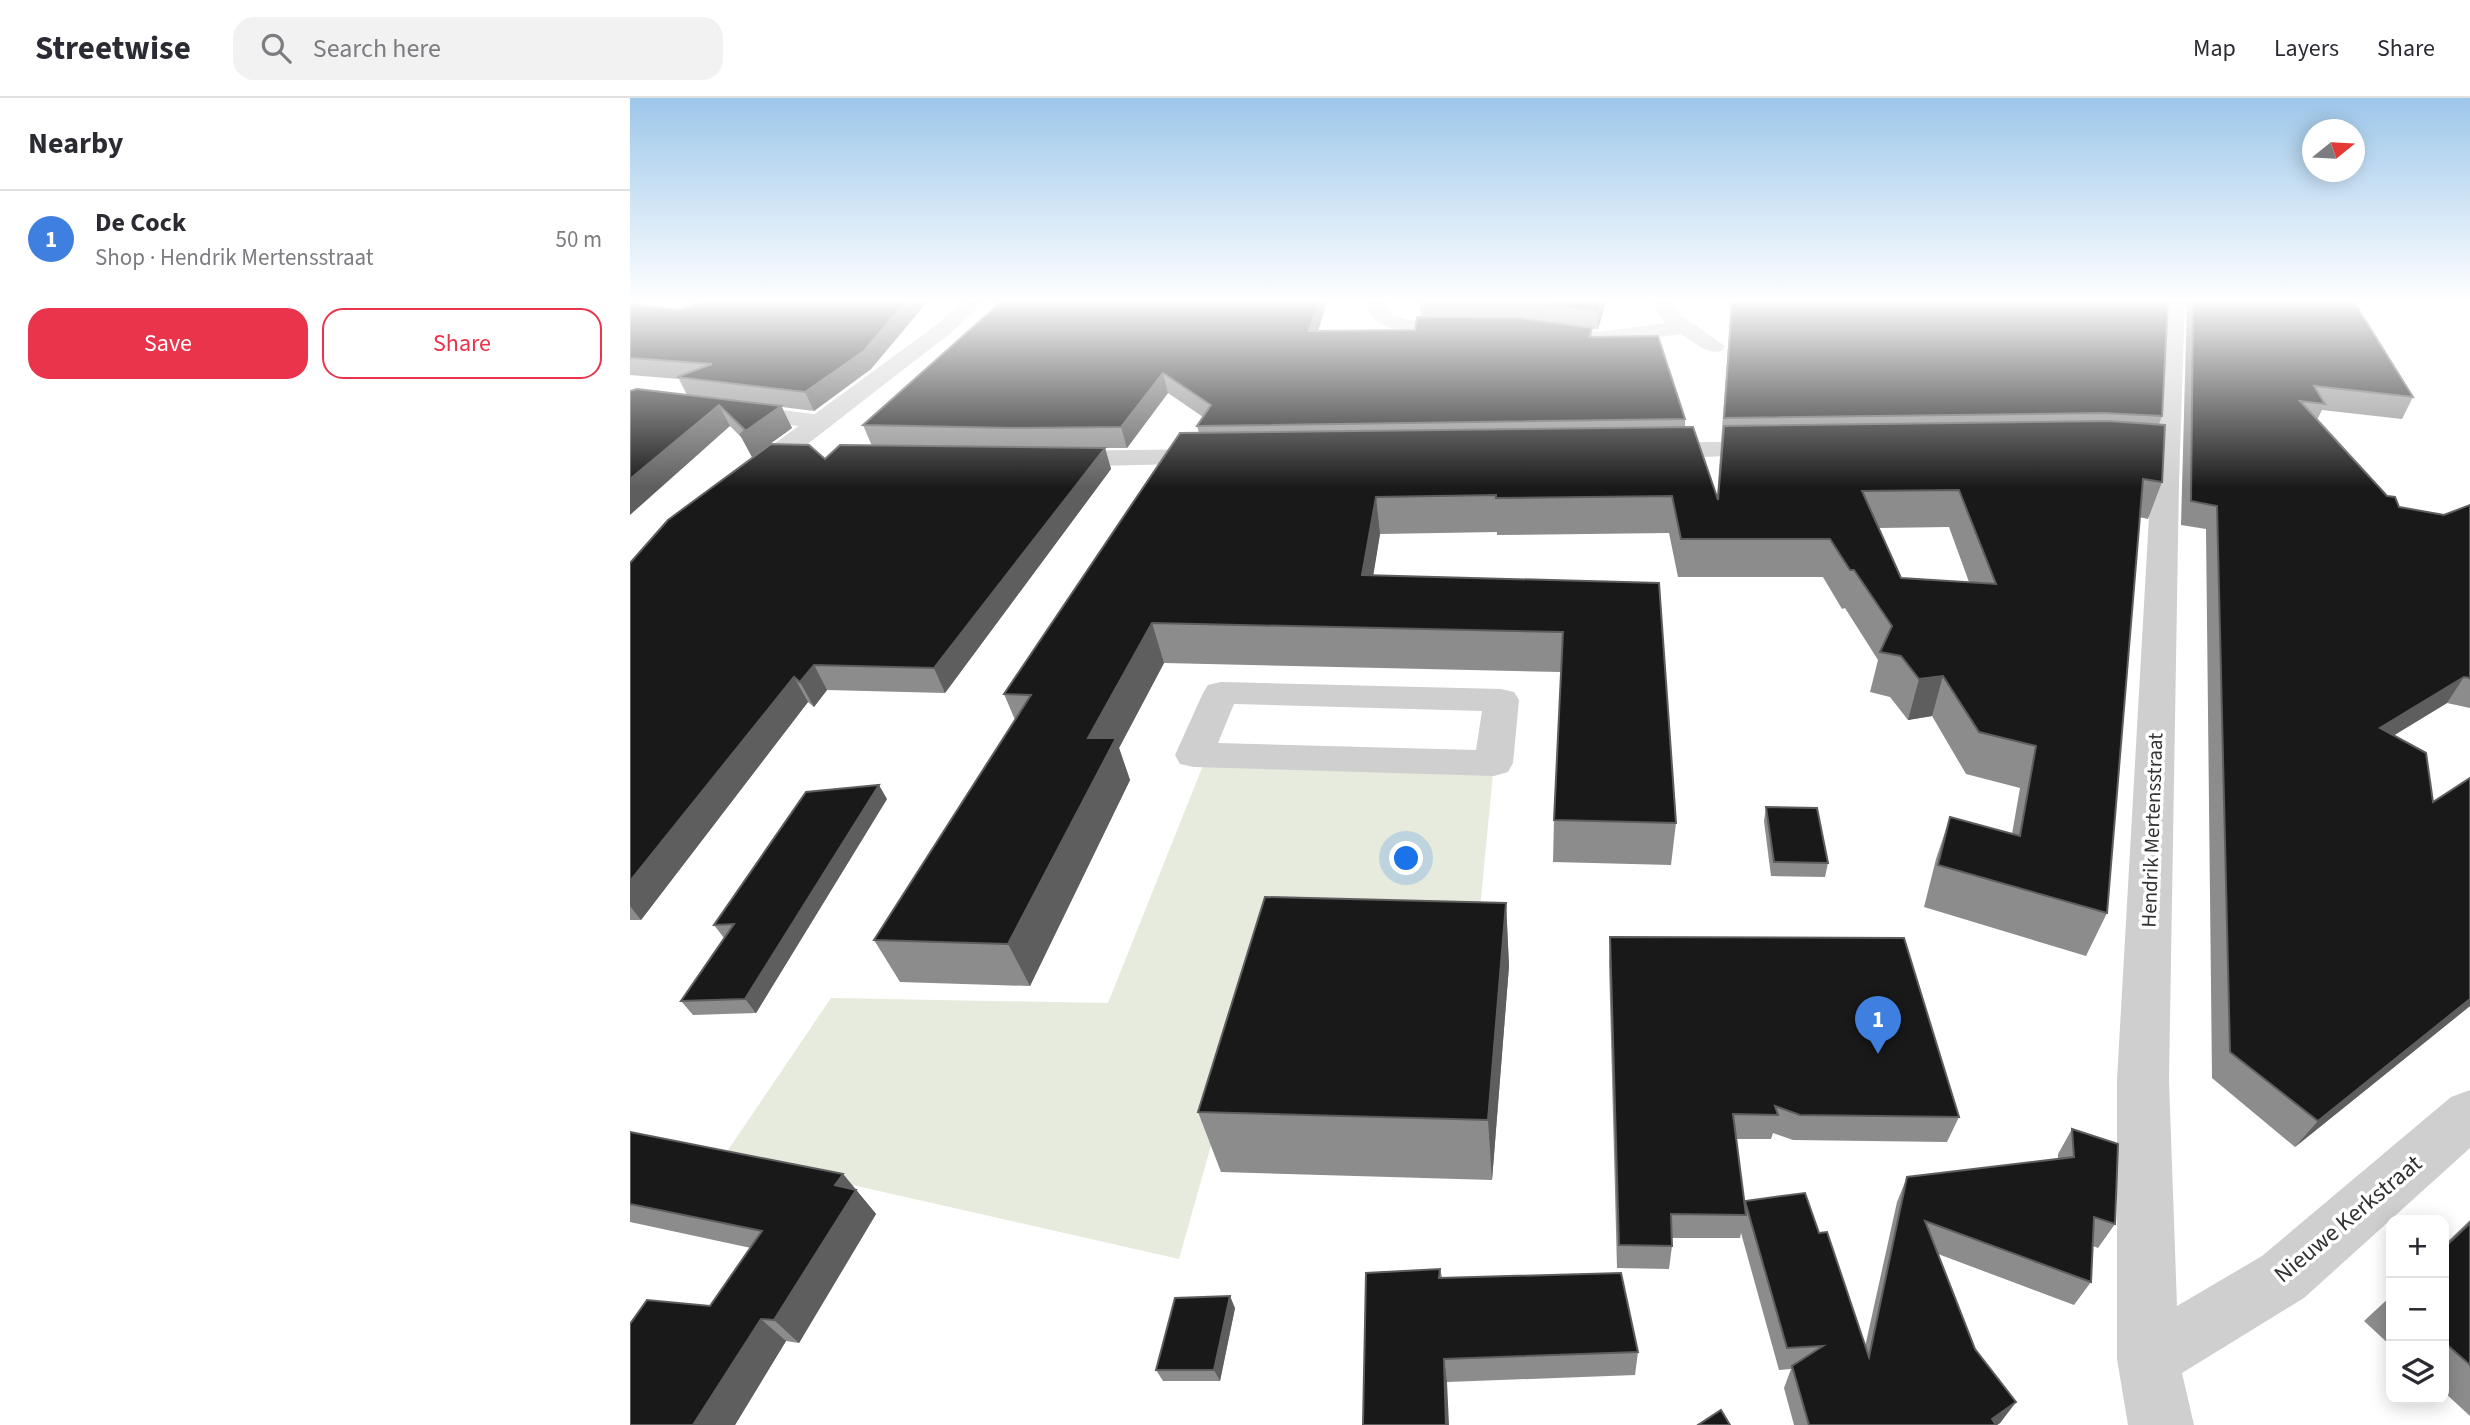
<!DOCTYPE html>
<html lang="en">
<head>
<meta charset="utf-8">
<style>
  :root { --surface:#fff; --page:#f2f2f3; --text:#2b2b33; --muted:#7c7c81; --line:#e1e1e2; --accent:#e9344b }
  body { margin:0; font-family:"Source Sans 3",sans-serif; background:var(--page); color:var(--text) }
  .controls { position:absolute; right:21px; bottom:21px; display:grid; overflow:hidden; border-radius:14px; box-shadow:0 4px 18px #0003 }
  .controls button { width:63px; height:63px; display:grid; place-items:center; padding:0; border:0; border-bottom:2px solid var(--line); background:var(--surface); color:var(--text); font:35px sans-serif }
  .compass { position:absolute; left:1672px; top:21px; width:63px; height:63px; border-radius:50%; background:var(--surface); box-shadow:0 4px 18px #0003; rotate:72deg }
  .you { position:absolute; left:777px; top:761px; width:24px; height:24px; margin:-18px; border:5px solid #fff; border-radius:50%; background:#1a73e8; box-shadow:0 0 0 10px #1a73e833 }
  .badge { display:grid; place-items:center; width:46px; height:46px; border-radius:50%; background:var(--accent); color:#fff; font-size:23px; font-weight:700 }
  .pin { position:absolute; translate:-50% -58px; filter:drop-shadow(0 2px 4px #0008) }
  .pin::after { content:''; position:absolute; top:37px; width:24px; height:21px; background:inherit; clip-path:polygon(0 0,100% 0,50% 100%) }
  .list { margin:0; padding:0; list-style:none }
  h2 { display:flex; justify-content:space-between; align-items:center; height:91px; margin:0; padding:0 28px; font-size:30px }
  h2 small { font-size:23px; font-weight:400; color:var(--muted) }
  .list li { display:grid; grid-template-columns:46px 1fr auto; gap:21px; align-items:center; box-sizing:border-box; height:98px; padding:0 28px; border-top:2px solid var(--line) }
  .list b { display:block; font-size:26px; white-space:nowrap }
  .list p { margin:0; font-size:23px; white-space:nowrap; color:var(--muted) }
  .list em { font-size:23px; font-style:normal; color:var(--muted) }
  .actions { display:flex; gap:14px; padding:21px 28px }
  .actions a { flex:1; padding:16px 0; border:2px solid var(--accent); border-radius:21px; text-align:center; font-size:24px; color:var(--accent) }
  .actions .main { background:var(--accent); color:#fff }
  .icon { flex:none; width:38px; height:38px; fill:none; stroke:currentColor; stroke-width:2; stroke-linecap:round; stroke-linejoin:round }
  .map { position:relative; flex:none; width:1840px; height:1327px; overflow:hidden }
  header { display:flex; align-items:center; gap:42px; box-sizing:border-box; height:98px; padding:0 35px; background:var(--surface); border-bottom:2px solid var(--line) }
  header strong { font-size:33px }
  nav { display:flex; gap:38px; margin-inline-start:auto; font-size:24px }
  .search { width:490px; height:63px; background:var(--page); display:flex; align-items:center; gap:18px; box-sizing:border-box; padding:0 24px; border-radius:21px; color:var(--muted); font-size:26px }
  main { display:flex }
  aside { flex:1; background:var(--surface) }
  .map>svg:first-child { display:block }
  .green { fill:#e6ebdd }
  .lines { fill:none; stroke-linecap:round; stroke-linejoin:round }
  .pedestrian { fill:#cfcfcf; fill-rule:evenodd }
  .minor { fill:#cfcfcf; fill-rule:evenodd }
  .tertiary { fill:#cfcfcf; fill-rule:evenodd }
  .wall { fill:#8c8c8c; fill-rule:evenodd }
  .shaded-wall { fill:#5e5e5e }
  .building { fill:#191919; stroke:#5e5e5e; stroke-width:2; fill-rule:evenodd }
  .labels { text-anchor:middle; dominant-baseline:central; stroke-width:7; stroke-linejoin:round; paint-order:stroke }
  .street-label { font-size:21px; fill:#323232; stroke:#fff }
  .near-street-label { font-size:24px; fill:#323232; stroke:#fff }
</style>
</head>
<body>
<header>
<strong>Streetwise</strong>
<div class="search"><svg class="icon" aria-label="search" viewBox="0 0 24 24"><circle cx="10" cy="10" r="6"/><path d="M15 15l6 6"/></svg>Search here</div>
<nav><a>Map</a><a>Layers</a><a>Share</a></nav>
</header>
<main>
<aside>
<h2>Nearby<small></small></h2>
<ul class="list">
<li><span class="badge" style="background:#3f7fe0">1</span><div><b>De Cock</b><p>Shop · Hendrik Mertensstraat</p></div><em>50 m</em></li>
</ul>
<div class="actions"><a class="main">Save</a><a>Share</a></div>
</aside>
<div class="map">
<svg width="1840" height="1327" viewBox="0 0 1840 1327">
  <rect width="100%" height="100%" fill="#fff"/>
  <path class="green" d="M576 660 864 665 846 852 637 849 549 1161 94 1058 201 900 478 905Z"/>
  <g class="lines">
    <path class="pedestrian" d="M591 584 871 591 884 594 889 602 883 665 878 674 864 678 564 669 550 666 545 657 573 595 578 587ZM604 606 852 613 846 652 588 645Z"/>
    <g class="minor">
      <path d="M737 204H757L758 213 763 217 783 223H839L846 225 849 229 846 233C819 240 739 242 737 204Z"/>
      <path d="M1021 204H1041L1048 215 1095 248 1092 253C1076 257 1064 244 1051 236 1004 242 966 250 920 238L916 234 920 230 927 228 968 234 1035 225Z"/>
      <path d="M1535 204H1555L1549 383 1539 982 1547 1208 1632 1158 1821 999 1840 992V1050L1674 1200 1552 1275 1564 1327H1498L1487 1261V982L1521 383Z"/>
      <path d="M0 293 191 317 200 319 203 324 200 329 191 331 0 307Z"/>
      <path d="M1144 343 1153 346 1157 351 1153 356 1019 361 1010 359 1006 353 1010 347 1019 345Z"/>
      <path d="M584 351 593 353 597 359 593 365 424 369 415 367 411 361 415 355 424 353Z"/>
    </g>
    <path class="tertiary" d="M331 204H353L323 233 130 383 120 385 110 383 107 377 110 371 309 225Z"/>
  </g>
  <g class="wall">
    <path d="M69 204H297L241 271 184 313 152 309 162 330 122 359 112 340 100 328 57 297 49 281 0 277V206L50 212Z"/>
    <path d="M371 204H697L688 233 785 232 791 219 790 204H976L968 231H962V239L1055 321V329L1087 399 1100 222V204H1538L1532 318 1529 326 1532 384 1518 421 1509 419 1477 815 1456 858 1294 809 1306 761 1320 719 1382 736 1390 690 1336 676 1302 618 1278 622 1260 599 1240 594 1248 562 1215 510 1212 511 1193 479H1048L1039 435 867 437V434L750 436 743 477 1029 485 1046 725 1041 767 923 764 924 722 931 574 534 565 489 650 500 682 400 888 270 884 244 842 385 622 374 596 569 335 567 328 573 319 538 295 497 350H475L481 371 315 595 197 592 184 609 178 604 11 822H0V465L195 361 242 348 233 327ZM1319 429 1339 484 1271 480 1249 430Z"/>
    <path d="M1557 204H1724L1783 299 1772 321 1692 312 1687 322 1757 398 1769 409 1814 417 1840 407V610L1817 605 1763 638 1803 704 1840 680V908L1665 1049 1582 980 1576 431 1551 427Z"/>
    <path d="M257 701 126 915 63 917 51 903 94 840 84 827Z"/>
    <path d="M1136 709 1198 765 1195 779 1141 778 1134 723Z"/>
    <path d="M876 805 879 868 862 1082 591 1074 568 1014Z"/>
    <path d="M980 839 1329 1019 1317 1044 1163 1042 1143 1035 1141 1041H1106L1114 1105 1115 1103 1189 1135 1235 1249 1267 1104 1277 1079 1428 1061V1056L1442 1031 1485 1126 1468 1150 1463 1148 1461 1184 1444 1207 1308 1156 1345 1251 1386 1304 1370 1325 1367 1327H1164L1154 1290 1161 1271 1149 1272 1111 1135 1110 1140H1042V1148L1039 1171 987 1170 979 865Z"/>
    <path d="M0 1034 213 1076 246 1116 169 1245 156 1243 105 1327H0L80 1208 121 1150 0 1124Z"/>
    <path d="M1840 1122V1318L1814 1294V1147Z"/>
    <path d="M810 1171 812 1179 1008 1254 1005 1277 817 1284 733 1327Z"/>
    <path d="M1761 1198V1248L1734 1223Z"/>
    <path d="M605 1210 590 1283H533L526 1272Z"/>
  </g>
  <g class="shaded-wall">
    <path d="M276 204H297L241 271 184 313 175 294Z"/>
    <path d="M689 204H697L682 252 679 233Z"/>
    <path d="M971 204H976L968 231V213Z"/>
    <path d="M533 275 538 295 497 350 491 329Z"/>
    <path d="M89 307 100 328 0 417V381Z"/>
    <path d="M151 308 162 330 122 359 110 337Z"/>
    <path d="M475 350 481 371 315 595 304 570Z"/>
    <path d="M746 399 750 436 737 516 732 477Z"/>
    <path d="M522 525 534 565 489 650 500 682 400 888 378 846 458 640Z"/>
    <path d="M184 567 197 592 184 609 170 584Z"/>
    <path d="M1313 578 1302 618 1278 622 1289 581Z"/>
    <path d="M164 579 178 604 11 822 0 808V783Z"/>
    <path d="M1834 579 1817 605 1733 656 1750 630Z"/>
    <path d="M249 687 257 701 126 915 115 901Z"/>
    <path d="M876 805 879 868 862 1082 858 1022Z"/>
    <path d="M1840 901V908L1665 1049 1688 1023Z"/>
    <path d="M213 1076 246 1116 169 1245 144 1222 205 1087Z"/>
    <path d="M600 1198 605 1210 590 1283 584 1272Z"/>
    <path d="M131 1221 156 1243 105 1327H63Z"/>
    <path d="M814 1261 817 1284 819 1327H816Z"/>
    <path d="M1386 1304 1370 1325 1367 1327H1357L1362 1321Z"/>
  </g>
  <g class="building">
    <path d="M69 204H276L234 253 175 294 47 279 82 266 0 260V206L50 212Z"/>
    <path d="M371 204H689L679 233 785 232 787 219 891 220 962 230 959 239 1028 238 1055 321 567 328 581 307 533 275 491 329 384 330 233 327Z"/>
    <path d="M898 204H971L968 213Z"/>
    <path d="M1102 204H1538L1532 318 1473 315 1094 320Z"/>
    <path d="M1563 204H1724L1783 299 1684 288 1695 306 1670 303 1757 398 1765 399 1769 409 1814 417 1840 407V580L1834 579 1750 630 1796 655 1803 704 1840 680V901L1688 1023 1600 954 1587 408 1561 403Z"/>
    <path d="M7 291 151 308 110 337 115 332 89 307 0 381V293Z"/>
    <path d="M1478 323 1535 327 1532 384 1513 381 1477 815 1308 767 1320 719 1390 738 1406 648 1349 634 1313 578 1289 581 1271 558 1250 554 1262 528 1224 472H1220L1200 441H1051L1042 398 866 400V397L746 399 732 477 1029 485 1046 725 924 722 933 534 522 525 458 640H486L378 846 244 842 401 597 374 596 550 335 1063 329 1088 402 1094 328ZM1329 392 1366 486 1271 480 1232 393Z"/>
    <path d="M141 346 179 347 195 361 210 347 475 350 304 570 184 567 170 584 164 579 0 783V465L38 422Z"/>
    <path d="M249 687 115 901 51 903 104 826 84 827 176 694Z"/>
    <path d="M1136 709 1187 710 1198 765 1144 764Z"/>
    <path d="M635 799 876 805 858 1022 568 1014Z"/>
    <path d="M980 839 1274 840 1329 1019 1170 1017 1145 1008 1148 1017 1103 1016 1116 1117 1041 1116 1042 1148 989 1147Z"/>
    <path d="M1442 1031 1488 1046 1485 1126 1464 1119 1461 1184 1295 1123 1345 1251 1386 1304 1362 1321 1366 1327H1179L1162 1268 1193 1248 1157 1250 1115 1103 1175 1095 1189 1135 1197 1134 1239 1259 1277 1079 1444 1059Z"/>
    <path d="M0 1034 213 1076 205 1087 226 1092 144 1222 131 1221 63 1327H0V1226L17 1202 80 1208 132 1133 0 1106Z"/>
    <path d="M1840 1125V1267L1814 1244V1150Z"/>
    <path d="M810 1171 809 1180 991 1175 1008 1254 814 1261 816 1327H733L736 1175Z"/>
    <path d="M600 1198 584 1272H526L545 1200Z"/>
    <path d="M1091 1312 1100 1327H1068Z"/>
  </g>
  <linearGradient id="sky" x2="0" y2="1"><stop stop-color="#9dc7ea"/><stop offset="0.52" stop-color="#fff"/><stop offset="1" stop-color="#fff" stop-opacity="0"/></linearGradient>
  <rect width="1840" height="390" fill="url(#sky)"/>
  <g class="labels">
    <g class="street-label">
      <text transform="translate(1522 732) rotate(-88)">Hendrik Mertensstraat</text>
    </g>
    <g class="near-street-label">
      <text transform="translate(1718 1121) rotate(-40)">Nieuwe Kerkstraat</text>
    </g>
  </g>
</svg>
<div class="controls">
<button>+</button>
<button>−</button>
<button><svg class="icon" aria-label="layers" viewBox="0 0 24 24"><path d="M12 4l9 5-9 5-9-5zM3 14l9 5 9-5"/></svg></button>
</div>
<svg class="compass" viewBox="-18 -18 36 36"><path d="M0-13l5 13h-10z" fill="#e53935"/><path d="M0 13l5-13h-10z" fill="#7c7c81"/></svg>
<div class="you"></div>
<div class="pin badge" style="left:1248px;top:956px;background:#3f7fe0">1</div>
</div>
</main>
</body>
</html>
